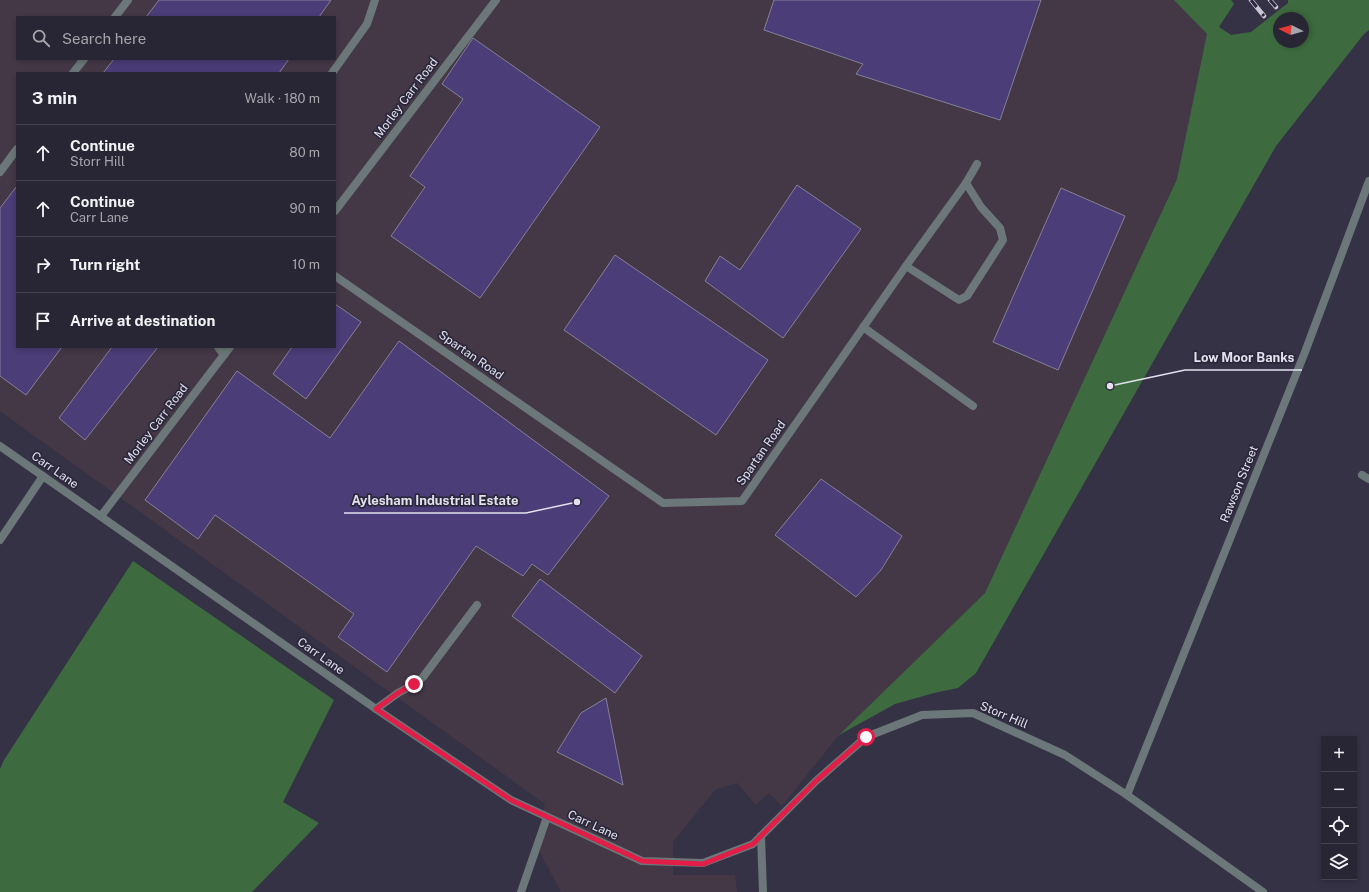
<!DOCTYPE html>
<html lang="en">
<head>
<meta charset="utf-8">
<style>
  :root { --surface:#282634; --page:#302e3c; --text:#f1f3f6; --muted:#a5a5ac; --line:#44434f }
  body { margin:0; font-family:"Public Sans",sans-serif; background:var(--page); color:var(--text) }
  .controls { position:absolute; right:12px; bottom:12px; display:grid; overflow:hidden; border-radius:0px; box-shadow:0 2px 6px #0003 }
  .controls button { width:36px; height:36px; display:grid; place-items:center; padding:0; border:0; border-bottom:1px solid var(--line); background:var(--surface); color:var(--text); font:20px sans-serif }
  .compass { position:absolute; left:1273px; top:12px; width:36px; height:36px; border-radius:50%; background:var(--surface); box-shadow:0 2px 6px #0003; rotate:276deg }
  .stop { position:absolute; width:12px; height:12px; margin:-9px; border:3px solid #e11d48; border-radius:50%; background:#fff }
  .stop.end { background:#e11d48; border-color:#fff; box-shadow:0 1px 4px #0008 }
  .list { margin:0; padding:0; list-style:none }
  h2 { display:flex; justify-content:space-between; align-items:center; height:52px; margin:0; padding:0 16px; font-size:17px }
  h2 small { font-size:13px; font-weight:400; color:var(--muted) }
  .list li { display:grid; grid-template-columns:26px 1fr auto; gap:12px; align-items:center; box-sizing:border-box; height:56px; padding:0 16px; border-top:1px solid var(--line) }
  .list b { display:block; font-size:15px; white-space:nowrap }
  .list p { margin:0; font-size:13px; white-space:nowrap; color:var(--muted) }
  .list em { font-size:13px; font-style:normal; color:var(--muted) }
  .icon { flex:none; width:22px; height:22px; fill:none; stroke:currentColor; stroke-width:2; stroke-linecap:round; stroke-linejoin:round }
  .map { position:relative; flex:none; width:1369px; height:892px; overflow:hidden }
  .search { position:absolute; background:var(--surface); box-shadow:0 2px 6px #0003; left:16px; top:16px; width:320px; height:44px; display:flex; align-items:center; gap:10px; box-sizing:border-box; padding:0 14px; border-radius:0px; color:var(--muted); font-size:15px }
  .panel { position:absolute; background:var(--surface); box-shadow:0 2px 6px #0003; left:16px; top:72px; width:320px; height:276px; border-radius:0px }
  .map>svg:first-child { display:block }
  .industrial { fill:#443847; fill-rule:evenodd }
  .green { fill:#3d6b3f; fill-rule:evenodd }
  .building { fill:#4a3d78; stroke:#848197 }
  .lines { fill:none; stroke-linecap:round; stroke-linejoin:round }
  .lane { stroke:#6b7778; stroke-width:8 }
  .street { stroke:#6b7778; stroke-width:8 }
  .rail-casing { stroke:#cac8d6; stroke-width:4.5 }
  .rail { stroke:#2b283b; stroke-width:3; stroke-dasharray:9; stroke-linecap:butt }
  .route { stroke:#e11d48; stroke-width:5 }
  .labels { text-anchor:middle; dominant-baseline:central; stroke-width:3.5; stroke-linejoin:round; paint-order:stroke }
  .street-label { font-size:12px; fill:#e3e1ee; stroke:#2b283b }
  .leader { fill:none; stroke:#e3e1ee; stroke-width:1.5 }
  .callout-dot { fill:#e3e1ee; stroke:#2b283b; stroke-width:1.5 }
  .callout-label { font-size:13px; text-anchor:middle; font-weight:bold; fill:#e3e1ee; stroke:#2b283b; stroke-width:3.5; stroke-linejoin:round; paint-order:stroke }
</style>
</head>
<body>
<div class="map">
<svg width="1369" height="892" viewBox="0 0 1369 892">
  <rect width="100%" height="100%" fill="#353245"/>
  <path class="industrial" d="M0 0H1174L1232 60 985 593 839 735 782 806 769 793 756 805 737 783 715 790 673 842V875H735L737 892H561L536 845 545 804 0 411ZM17 17H335V59H17ZM17 73H335V347H17Z"/>
  <g class="green">
    <path d="M1174 0H1231L1234 4 1219 27 1231 35 1251 32 1288 3V0H1369V30L1364 34 1276 146 976 673 958 688 934 693 895 704 839 735 985 593 1177 179 1207 34ZM1279 18H1303V42H1279Z"/>
    <path d="M133 561 334 700 283 802 319 823 252 892H0V769L4 760Z"/>
  </g>
  <g class="building">
    <path d="M159 0H331L319 17H146Z"/>
    <path d="M774 0H1041L1000 120 856 74 863 64 764 30Z"/>
    <path d="M473 38 600 127 480 298 391 236 425 187 410 176 463 99 442 84Z"/>
    <path d="M114 59H289L279 73H103Z"/>
    <path d="M797 185 861 229 783 338 705 281 720 256 740 270Z"/>
    <path d="M17 186V347H62L26 395 0 376V208Z"/>
    <path d="M1061 188 1125 216 1058 370 993 342Z"/>
    <path d="M615 255 768 360 716 435 564 330Z"/>
    <path d="M335 304 361 322 306 399 273 374 292 347H335Z"/>
    <path d="M399 341 609 496 548 575 532 564 523 576 476 546 387 672 338 637 354 614 215 515 198 539 145 500 237 371 330 438Z"/>
    <path d="M112 347H158L85 440 59 418Z"/>
    <path d="M821 479 902 536 881 570 856 597 775 535Z"/>
    <path d="M540 579 642 656 615 693 512 616Z"/>
    <path d="M606 698 623 785 557 752 581 713Z"/>
  </g>
  <g class="lines">
    <g class="lane">
      <path d="M115 17 128 0"/>
      <path d="M73 73 84 59"/>
      <path d="M332 73 367 24 375 0"/>
      <path d="M0 172 17 149"/>
      <path d="M906 266 959 300 967 296 1003 240 1000 228 981 207 966 183"/>
      <path d="M863 327 973 406"/>
      <path d="M218 347 224 355"/>
      <path d="M376 709 398 693 413 685 423 677 477 605"/>
    </g>
    <g class="street">
      <path d="M335 211 496 0"/>
      <path d="M335 276 663 503 742 501 906 266 966 183 977 164"/>
      <path d="M0 446 376 709 511 800 642 861 703 863 753 844 816 781 866 737 922 715 973 713 1065 755 1127 795 1263 892"/>
      <path d="M1362 475 1369 479"/>
      <path d="M101 516 230 347"/>
      <path d="M0 540 43 476"/>
      <path d="M1127 795 1305 352 1369 181"/>
      <path d="M761 836 763 892"/>
      <path d="M521 892 547 817"/>
    </g>
    <g class="rail-casing">
      <g id="rail">
        <path d="M1251 0 1264 16"/>
        <path d="M1270 0 1276 7"/>
      </g>
    </g>
    <use href="#rail" class="rail"/>
  </g>
  <g class="lines">
    <path class="route" d="M414 684 398 693 376 709 511 800 642 861 703 864 753 844 816 781 866 737"/>
  </g>
  <g class="labels">
    <g class="street-label">
      <text transform="translate(406 98) rotate(-53)">Morley Carr Road</text>
      <text transform="translate(471 355) rotate(35)">Spartan Road</text>
      <text transform="translate(156 424) rotate(-53)">Morley Carr Road</text>
      <text transform="translate(761 453) rotate(-55)">Spartan Road</text>
      <text transform="translate(55 470) rotate(35)">Carr Lane</text>
      <text transform="translate(1239 484) rotate(-68)">Rawson Street</text>
      <text transform="translate(321 656) rotate(35)">Carr Lane</text>
      <text transform="translate(1004 715) rotate(23)">Storr Hill</text>
      <text transform="translate(593 825) rotate(25)">Carr Lane</text>
    </g>
  </g>
  <path class="leader" d="M1110 386L1185 370H1302M577 502L526 513H344"/>
  <g class="callout-dot">
    <circle cx="1110" cy="386" r="4"/>
    <circle cx="577" cy="502" r="4"/>
  </g>
  <g class="callout-label">
    <text x="1244" y="362">Low Moor Banks</text>
    <text x="435" y="505">Aylesham Industrial Estate</text>
  </g>
</svg>
<div class="controls">
<button>+</button>
<button>−</button>
<button><svg class="icon" aria-label="locate" viewBox="0 0 24 24"><circle cx="12" cy="12" r="6"/><path d="M12 2v4M12 18v4M2 12h4M18 12h4"/></svg></button>
<button><svg class="icon" aria-label="layers" viewBox="0 0 24 24"><path d="M12 4l9 5-9 5-9-5zM3 14l9 5 9-5"/></svg></button>
</div>
<svg class="compass" viewBox="-18 -18 36 36"><path d="M0-13l5 13h-10z" fill="#e53935"/><path d="M0 13l5-13h-10z" fill="#a5a5ac"/></svg>
<div class="stop" style="left:866px;top:737px"></div>
<div class="stop end" style="left:414px;top:684px"></div>
<div class="search"><svg class="icon" aria-label="search" viewBox="0 0 24 24"><circle cx="10" cy="10" r="6"/><path d="M15 15l6 6"/></svg>Search here</div>
<section class="panel">
<h2>3 min<small>Walk · 180 m</small></h2>
<ul class="list">
<li><svg class="icon" aria-label="ahead" viewBox="0 0 24 24"><path d="M12 20V5M6 11l6-6 6 6"/></svg><div><b>Continue</b><p>Storr Hill</p></div><em>80 m</em></li>
<li><svg class="icon" aria-label="ahead" viewBox="0 0 24 24"><path d="M12 20V5M6 11l6-6 6 6"/></svg><div><b>Continue</b><p>Carr Lane</p></div><em>90 m</em></li>
<li><svg class="icon" aria-label="right" viewBox="0 0 24 24"><path d="M7 20v-9h11M14 6l5 5-5 5"/></svg><div><b>Turn right</b></div><em>10 m</em></li>
<li><svg class="icon" aria-label="arrive" viewBox="0 0 24 24"><path d="M6 21V4h12l-3 4 3 4H6"/></svg><div><b>Arrive at destination</b></div></li>
</ul>
</section>
</div>
</body>
</html>
